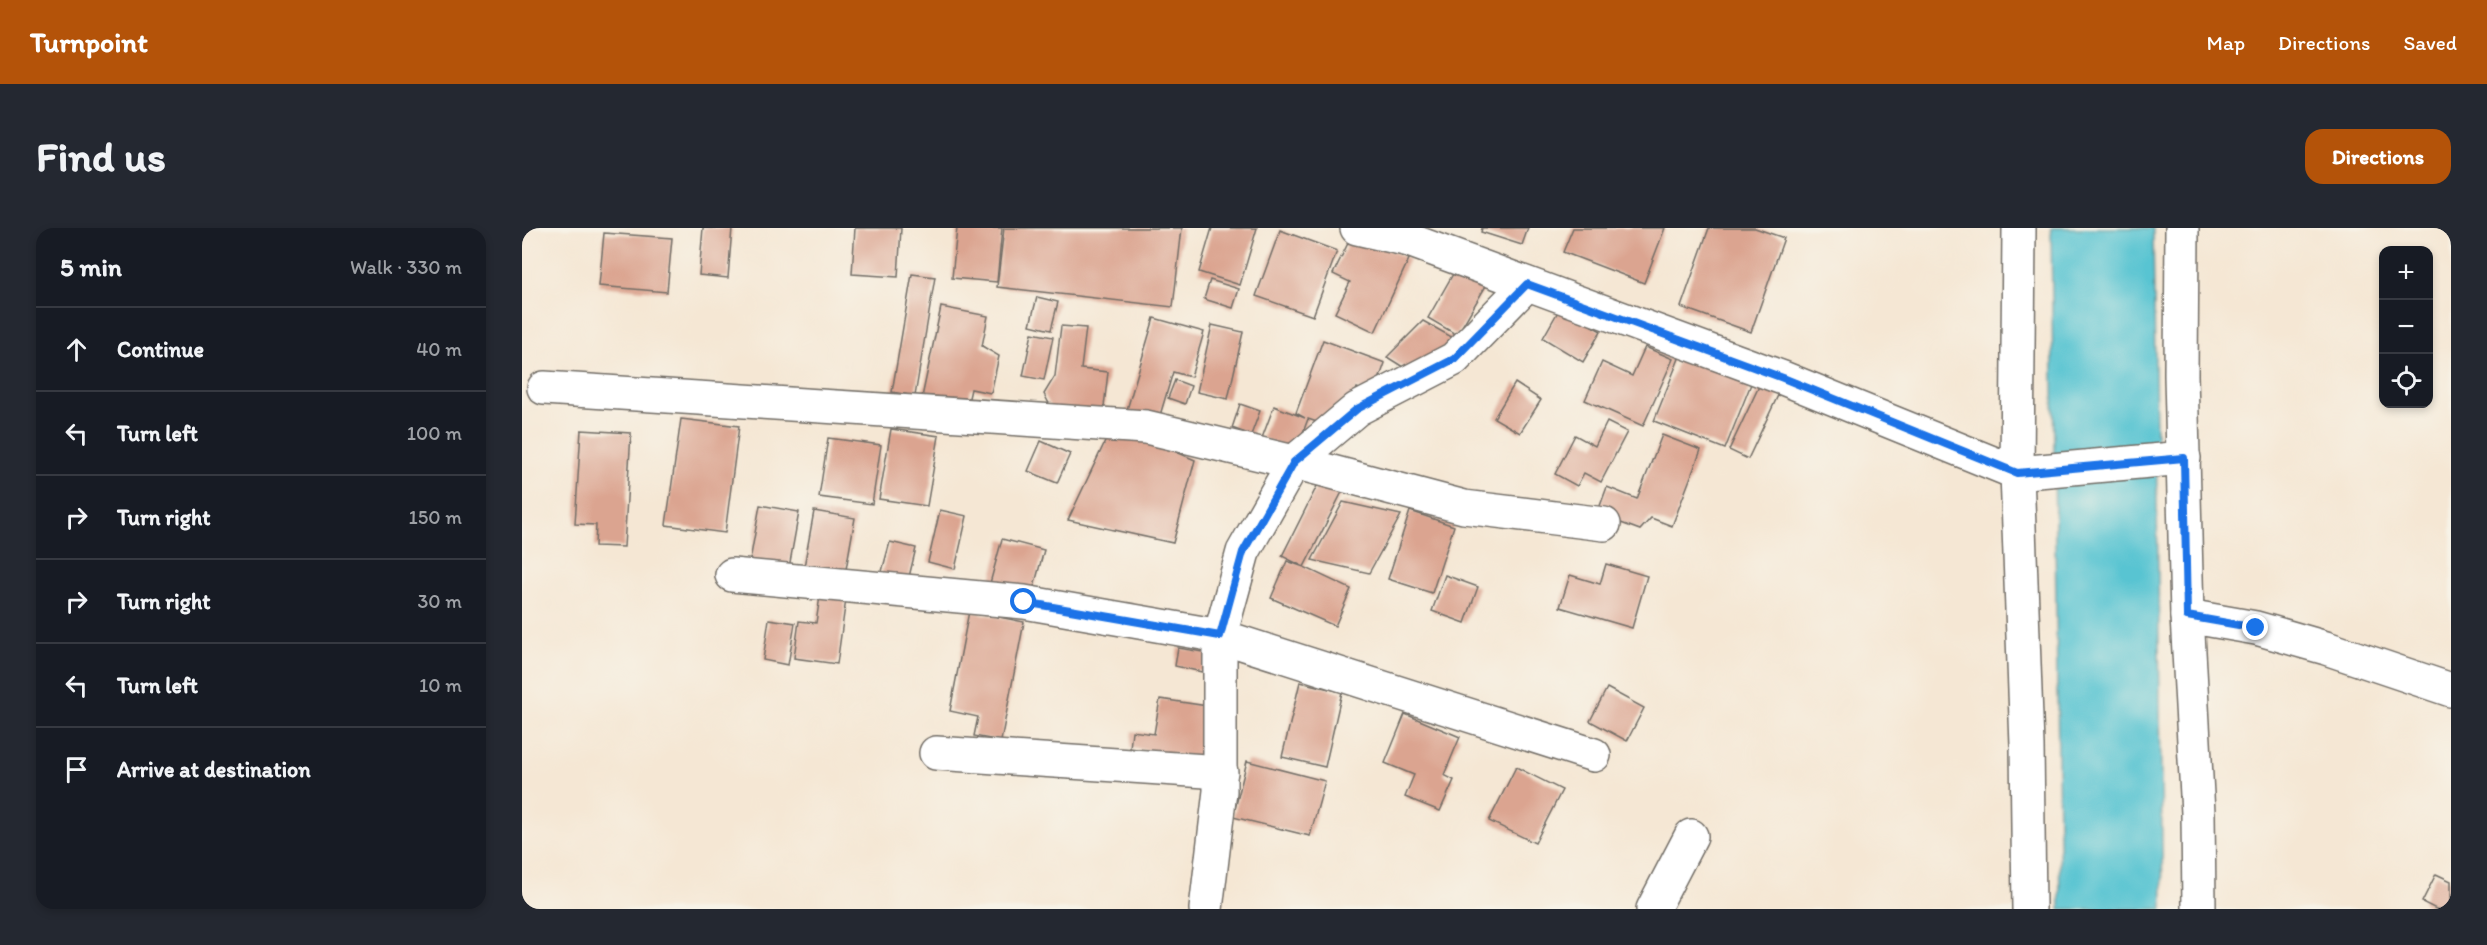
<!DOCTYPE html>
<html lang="en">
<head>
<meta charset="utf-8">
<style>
  :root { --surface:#171b24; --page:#242831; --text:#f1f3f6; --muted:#9ea1a6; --line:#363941; --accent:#b45309 }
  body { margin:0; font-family:Itim,sans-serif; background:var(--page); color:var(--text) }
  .controls { position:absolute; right:18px; top:18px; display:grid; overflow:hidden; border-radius:12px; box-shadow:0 3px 9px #0003 }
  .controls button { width:54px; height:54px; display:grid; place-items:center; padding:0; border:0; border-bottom:2px solid var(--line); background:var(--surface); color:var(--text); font:30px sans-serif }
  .stop { position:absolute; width:18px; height:18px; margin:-14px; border:4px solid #1a73e8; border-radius:50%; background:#fff }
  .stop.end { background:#1a73e8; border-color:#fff; box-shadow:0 2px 6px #0008 }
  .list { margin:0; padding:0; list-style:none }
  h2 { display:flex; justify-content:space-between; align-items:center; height:78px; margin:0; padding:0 24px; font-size:26px }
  h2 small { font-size:20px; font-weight:400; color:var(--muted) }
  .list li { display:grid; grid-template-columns:39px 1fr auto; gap:18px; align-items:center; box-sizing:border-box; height:84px; padding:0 24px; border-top:2px solid var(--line) }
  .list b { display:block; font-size:22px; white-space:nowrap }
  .list em { font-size:20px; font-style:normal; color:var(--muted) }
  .icon { flex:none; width:33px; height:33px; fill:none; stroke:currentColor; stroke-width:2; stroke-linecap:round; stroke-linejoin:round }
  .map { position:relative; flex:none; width:1929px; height:681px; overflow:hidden; border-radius:18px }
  header { display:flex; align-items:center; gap:36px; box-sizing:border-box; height:84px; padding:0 30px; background:var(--accent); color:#fff }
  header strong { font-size:28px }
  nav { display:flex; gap:33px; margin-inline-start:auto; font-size:21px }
  .intro { display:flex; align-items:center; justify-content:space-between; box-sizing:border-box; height:144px; padding:0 36px }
  h1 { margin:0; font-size:42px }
  .button { padding:15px 27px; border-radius:18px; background:var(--accent); color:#fff; font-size:21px; font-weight:700 }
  main { display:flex; gap:36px; padding:0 36px }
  aside { flex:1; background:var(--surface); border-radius:18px; box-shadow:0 3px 9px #0003 }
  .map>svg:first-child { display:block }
  .water { fill:#58c4d2; stroke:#42787e; stroke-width:1.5 }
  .building { fill:#dba490 }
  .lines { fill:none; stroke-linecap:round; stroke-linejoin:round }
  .minor-casing { stroke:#726d66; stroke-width:36 }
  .minor { stroke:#fff; stroke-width:33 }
  .route { stroke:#1a73e8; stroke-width:8 }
</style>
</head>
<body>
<header>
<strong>Turnpoint</strong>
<nav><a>Map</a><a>Directions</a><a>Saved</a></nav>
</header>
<div class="intro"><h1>Find us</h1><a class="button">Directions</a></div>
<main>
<aside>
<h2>5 min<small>Walk · 330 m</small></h2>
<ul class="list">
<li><svg class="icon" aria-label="ahead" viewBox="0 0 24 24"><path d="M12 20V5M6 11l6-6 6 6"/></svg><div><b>Continue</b></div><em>40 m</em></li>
<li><svg class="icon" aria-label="left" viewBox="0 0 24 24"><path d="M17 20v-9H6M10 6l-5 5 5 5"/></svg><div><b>Turn left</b></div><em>100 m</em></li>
<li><svg class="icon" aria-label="right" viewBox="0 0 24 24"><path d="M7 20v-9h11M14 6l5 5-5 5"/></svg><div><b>Turn right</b></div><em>150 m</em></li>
<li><svg class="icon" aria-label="right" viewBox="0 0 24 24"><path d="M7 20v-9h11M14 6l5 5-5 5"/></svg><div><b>Turn right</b></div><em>30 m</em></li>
<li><svg class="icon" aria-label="left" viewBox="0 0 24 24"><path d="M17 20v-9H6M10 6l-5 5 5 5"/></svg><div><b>Turn left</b></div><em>10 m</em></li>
<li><svg class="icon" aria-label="arrive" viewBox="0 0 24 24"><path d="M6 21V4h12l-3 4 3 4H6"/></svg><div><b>Arrive at destination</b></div></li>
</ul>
</aside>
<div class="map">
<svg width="1929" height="681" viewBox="0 0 1929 681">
  <rect width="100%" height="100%" fill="#f7f3e8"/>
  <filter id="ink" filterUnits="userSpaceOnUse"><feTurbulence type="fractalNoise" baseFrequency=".0167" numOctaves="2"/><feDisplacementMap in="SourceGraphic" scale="12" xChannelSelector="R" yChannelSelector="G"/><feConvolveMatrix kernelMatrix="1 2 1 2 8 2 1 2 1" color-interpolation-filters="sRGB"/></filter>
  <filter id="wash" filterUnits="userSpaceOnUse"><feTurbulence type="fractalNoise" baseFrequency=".008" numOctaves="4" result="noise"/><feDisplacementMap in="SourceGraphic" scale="24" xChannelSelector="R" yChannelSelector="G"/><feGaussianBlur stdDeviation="1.35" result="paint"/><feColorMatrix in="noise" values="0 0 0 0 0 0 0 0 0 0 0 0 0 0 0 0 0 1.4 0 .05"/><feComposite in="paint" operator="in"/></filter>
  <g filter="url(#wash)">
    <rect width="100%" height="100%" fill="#f5e7d4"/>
    <path class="water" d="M1529 0H1631L1641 681H1538Z"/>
    <g id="blocks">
      <g class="building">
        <path d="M181 0H210L206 50 177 47Z"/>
        <path d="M333 0H379L376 49 330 46Z"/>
        <path d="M435 0H480L475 54 430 50Z"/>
        <path d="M482 0H660L651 79 475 59Z"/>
        <path d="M690 0H735L718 57 677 44Z"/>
        <path d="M960 0H1006L1000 17 959 4Z"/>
        <path d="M1051 0H1143L1122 55 1041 24Z"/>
        <path d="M1187 0H1233L1262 10 1229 104 1159 79Z"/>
        <path d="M758 2 815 23 791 88 734 68Z"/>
        <path d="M82 5 150 10 145 64 77 58Z"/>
        <path d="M831 5 887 31 853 104 813 85 828 54 811 46Z"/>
        <path d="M935 39 965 56 935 107 906 90Z"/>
        <path d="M390 46 413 49 393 168 370 164Z"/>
        <path d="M688 52 717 61 711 80 682 71Z"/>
        <path d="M515 69 536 74 529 102 508 97Z"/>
        <path d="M419 79 466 88 460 118 477 128 469 165 449 161 444 183 399 174Z"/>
        <path d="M1038 80 1079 103 1061 134 1021 110Z"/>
        <path d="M632 90 682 104 669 149 651 144 636 194 604 185Z"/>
        <path d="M901 93 935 112 889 144 865 129Z"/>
        <path d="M690 97 721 104 706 171 675 164Z"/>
        <path d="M539 98 564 100 559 141 586 144 581 187 530 181 522 166 533 148Z"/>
        <path d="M510 105 531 109 522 152 501 148Z"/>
        <path d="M801 112 863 135 852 166 835 160 826 184 813 200 786 191 774 223 740 210 752 178 783 190 774 185Z"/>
        <path d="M1123 119 1151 131 1121 198 1063 172 1080 134 1110 148Z"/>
        <path d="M1160 123 1231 151 1203 221 1132 193Z"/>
        <path d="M653 152 669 158 663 176 646 170Z"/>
        <path d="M1239 154 1258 163 1226 231 1207 222Z"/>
        <path d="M993 155 1019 172 998 205 972 190Z"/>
        <path d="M718 176 738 183 729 207 710 200Z"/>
        <path d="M159 191 217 198 203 305 144 297Z"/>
        <path d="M1085 194 1105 204 1079 254 1062 245 1055 258 1033 246 1053 207 1073 218Z"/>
        <path d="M591 197 673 232 651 315 546 292Z"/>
        <path d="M369 201 417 208 405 278 357 271Z"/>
        <path d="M59 202 109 205 102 319 73 318 74 297 53 296Z"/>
        <path d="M1140 207 1179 222 1150 298 1129 290 1118 302 1075 286 1085 259 1115 271Z"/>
        <path d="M306 210 359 217 350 276 297 269Z"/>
        <path d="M519 213 548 226 535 255 506 243Z"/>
        <path d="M798 252 820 264 782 339 829 361 813 398 749 370 765 333 782 339 760 328Z"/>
        <path d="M821 274 879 287 847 345 790 332Z"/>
        <path d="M238 277 277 284 267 340 228 333Z"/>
        <path d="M418 282 445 288 433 341 406 334Z"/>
        <path d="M292 283 333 290 323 347 282 339Z"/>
        <path d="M888 283 932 298 910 365 866 351Z"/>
        <path d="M480 311 522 322 509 370 467 359Z"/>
        <path d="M368 314 394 320 386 353 359 347Z"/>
        <path d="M1084 336 1125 348 1110 400 1038 379 1048 347 1078 356Z"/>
        <path d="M923 347 956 359 943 395 910 383Z"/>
        <path d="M298 368 324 371 315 436 272 430 277 393 294 395Z"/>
        <path d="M447 383 502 394 479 513 452 508 456 489 428 483Z"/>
        <path d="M247 391 273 395 266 437 241 432Z"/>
        <path d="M656 420 693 426 689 446 653 438Z"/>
        <path d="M778 454 820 464 803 539 760 529Z"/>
        <path d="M1085 460 1122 480 1105 513 1068 493Z"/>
        <path d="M638 471 692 479 684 531 608 520 610 503 632 506Z"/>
        <path d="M883 486 938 509 922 547 932 552 918 583 883 569 892 547 863 535Z"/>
        <path d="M725 533 803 553 788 608 711 589Z"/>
        <path d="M994 539 1040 562 1013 615 967 593Z"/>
        <path d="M1914 646 1929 653V681H1914L1900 674Z"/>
      </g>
    </g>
  </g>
  <g filter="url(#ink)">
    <use href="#blocks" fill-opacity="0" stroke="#726d66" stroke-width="1.5"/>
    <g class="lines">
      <g class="minor-casing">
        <g id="minor">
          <path d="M835 0 887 12 1261 150 1495 245 1662 230"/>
          <path d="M1497 0 1495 245 1505 517 1507 681"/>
          <path d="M1660 0 1659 147 1665 388 1676 585 1677 681"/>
          <path d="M22 160 624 199 772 234 942 279 1082 296"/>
          <path d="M210 347 502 374 698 408 1072 527"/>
          <path d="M1665 388 1734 400 1804 420 1929 462"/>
          <path d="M414 525 699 544"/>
          <path d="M684 681 698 563V408L721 324 772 234 835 181 932 131 1005 56"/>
          <path d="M1131 681 1169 608"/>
        </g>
      </g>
      <use href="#minor" class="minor"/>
    </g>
  </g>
  <g class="lines" filter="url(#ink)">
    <path class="route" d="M502 374 698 408 721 324 772 234 835 181 932 131 1005 56 1261 150 1495 245 1662 230 1665 388 1734 400"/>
  </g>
</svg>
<div class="controls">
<button>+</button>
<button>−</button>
<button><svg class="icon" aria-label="locate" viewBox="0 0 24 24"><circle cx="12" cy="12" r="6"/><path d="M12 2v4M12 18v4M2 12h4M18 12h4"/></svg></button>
</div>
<div class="stop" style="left:502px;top:374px"></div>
<div class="stop end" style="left:1734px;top:400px"></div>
</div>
</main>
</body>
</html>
